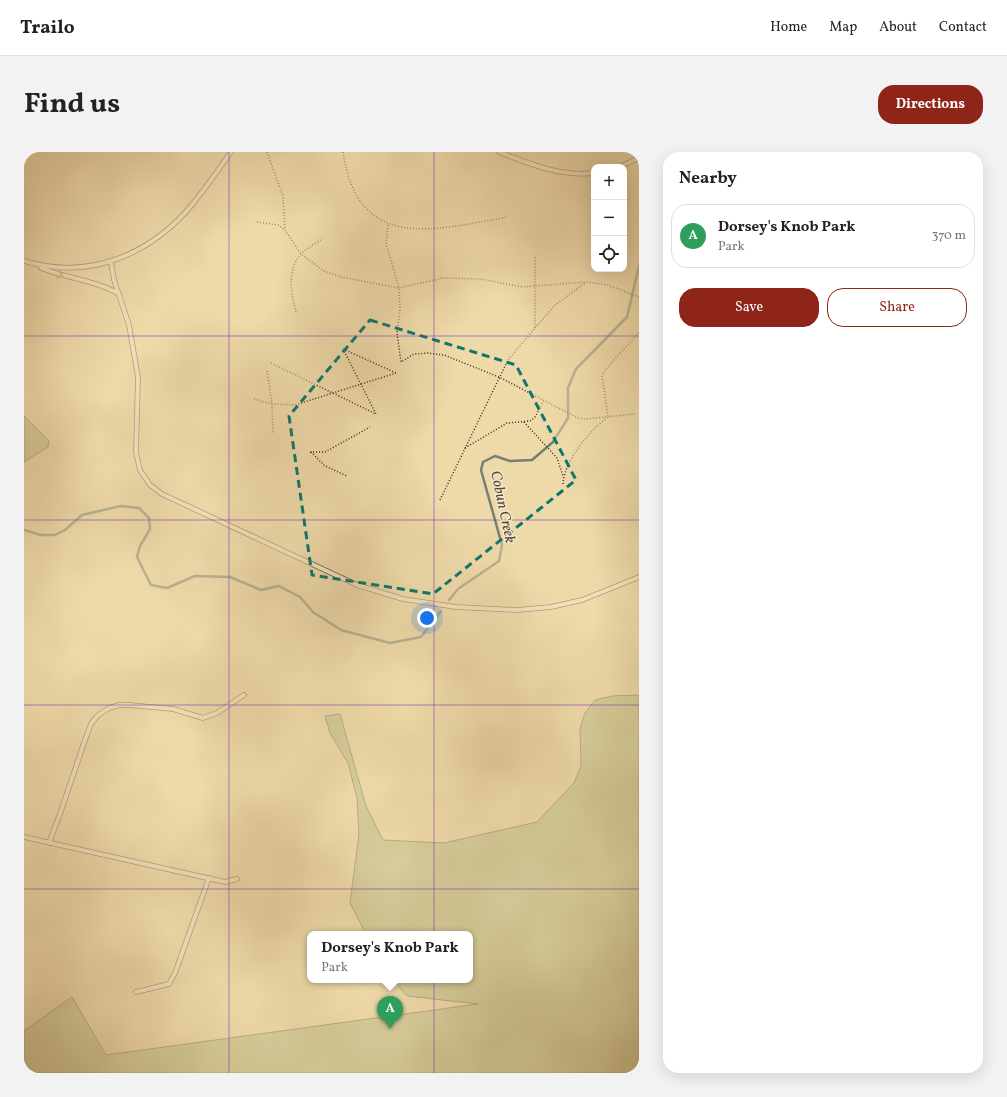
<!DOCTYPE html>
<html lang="en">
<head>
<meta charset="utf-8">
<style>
  :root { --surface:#fff; --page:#f2f2f2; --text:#222; --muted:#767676; --line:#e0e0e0; --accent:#8f2418 }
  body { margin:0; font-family:Vollkorn,serif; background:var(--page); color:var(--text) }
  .controls { position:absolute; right:12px; top:12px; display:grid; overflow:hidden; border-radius:8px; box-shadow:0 4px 16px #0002 }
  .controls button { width:36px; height:36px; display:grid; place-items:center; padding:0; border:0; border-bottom:1px solid var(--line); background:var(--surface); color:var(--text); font:20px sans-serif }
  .you { position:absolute; left:403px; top:466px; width:14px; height:14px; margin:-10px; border:3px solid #fff; border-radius:50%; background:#1a73e8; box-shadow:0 0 0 6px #1a73e833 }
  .badge { display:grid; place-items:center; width:26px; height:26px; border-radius:50%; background:var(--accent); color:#fff; font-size:13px; font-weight:700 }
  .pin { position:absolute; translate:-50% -33px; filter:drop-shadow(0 1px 2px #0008) }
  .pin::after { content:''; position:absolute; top:21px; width:14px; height:12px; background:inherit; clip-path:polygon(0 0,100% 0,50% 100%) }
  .popup { position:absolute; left:283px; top:779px; width:166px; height:52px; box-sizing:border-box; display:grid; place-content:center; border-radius:8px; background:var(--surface); filter:drop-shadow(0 1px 3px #0005); font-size:13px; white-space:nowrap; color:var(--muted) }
  .popup b { font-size:15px; color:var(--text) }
  .popup::after { content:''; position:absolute; left:50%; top:100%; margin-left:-8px; border:8px solid transparent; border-top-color:var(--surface) }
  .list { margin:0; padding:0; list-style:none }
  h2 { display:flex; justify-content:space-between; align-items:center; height:52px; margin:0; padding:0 16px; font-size:17px }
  h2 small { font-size:13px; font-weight:400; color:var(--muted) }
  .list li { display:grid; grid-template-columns:26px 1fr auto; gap:12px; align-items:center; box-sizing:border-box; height:64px; margin:0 8px 8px; padding:0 8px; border:1px solid var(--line); border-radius:16px }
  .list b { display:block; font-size:15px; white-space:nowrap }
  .list p { margin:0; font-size:13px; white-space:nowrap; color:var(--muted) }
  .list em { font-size:13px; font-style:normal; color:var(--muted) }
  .actions { display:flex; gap:8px; padding:12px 16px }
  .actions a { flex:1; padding:9px 0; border:1px solid var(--accent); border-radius:16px; text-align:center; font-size:14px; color:var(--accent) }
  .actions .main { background:var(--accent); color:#fff }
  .icon { flex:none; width:22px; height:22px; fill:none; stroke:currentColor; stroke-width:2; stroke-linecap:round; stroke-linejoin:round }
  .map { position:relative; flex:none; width:615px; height:921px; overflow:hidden; border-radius:16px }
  header { display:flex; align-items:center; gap:24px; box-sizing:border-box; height:56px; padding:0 20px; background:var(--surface); border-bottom:1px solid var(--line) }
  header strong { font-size:19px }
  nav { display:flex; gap:22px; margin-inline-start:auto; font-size:14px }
  .intro { display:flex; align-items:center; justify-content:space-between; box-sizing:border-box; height:96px; padding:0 24px }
  h1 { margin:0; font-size:28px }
  .button { padding:10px 18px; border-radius:16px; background:var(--accent); color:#fff; font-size:14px; font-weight:700 }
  main { display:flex; gap:24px; padding:0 24px }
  aside { flex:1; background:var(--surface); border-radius:16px; box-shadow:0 4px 16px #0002 }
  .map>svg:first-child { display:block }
  .green { fill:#b9bf88; stroke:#7c7450 }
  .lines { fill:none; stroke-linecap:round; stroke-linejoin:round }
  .stream { stroke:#758072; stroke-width:2.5 }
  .lane-casing { stroke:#6b553d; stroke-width:5.5 }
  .path { stroke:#3f2919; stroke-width:1.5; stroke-dasharray:1 2; stroke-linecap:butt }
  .lane { stroke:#f4e6c7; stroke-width:4 }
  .oneway { stroke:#9a8870 }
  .marked { fill:none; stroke:#0f766e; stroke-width:3; stroke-dasharray:8 5; stroke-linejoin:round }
  .grid { fill:none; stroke:#7b2cbf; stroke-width:1; stroke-opacity:0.55 }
  .labels { text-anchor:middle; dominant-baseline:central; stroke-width:3; stroke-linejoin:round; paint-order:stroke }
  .water-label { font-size:15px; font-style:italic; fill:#564d3e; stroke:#f4e6c7 }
</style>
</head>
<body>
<header>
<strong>Trailo</strong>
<nav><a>Home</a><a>Map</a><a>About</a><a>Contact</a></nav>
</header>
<div class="intro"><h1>Find us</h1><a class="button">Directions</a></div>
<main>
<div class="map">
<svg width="615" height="921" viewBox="0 0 615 921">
  <rect width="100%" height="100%" fill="#eed9a9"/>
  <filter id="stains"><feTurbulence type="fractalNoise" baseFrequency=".005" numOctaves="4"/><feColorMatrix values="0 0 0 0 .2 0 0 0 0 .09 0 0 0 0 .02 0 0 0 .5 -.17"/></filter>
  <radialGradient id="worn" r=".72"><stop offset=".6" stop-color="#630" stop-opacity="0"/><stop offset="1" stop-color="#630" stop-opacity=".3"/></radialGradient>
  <g class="green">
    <path d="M0 264 25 289 24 295 0 310Z"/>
    <path d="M615 543V921H0V879L48 845 82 903 454 852 383 844 369 828H446V782H342L326 751 335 682 333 646 324 611 306 581 301 564 316 562 342 654 359 688 420 691 513 670 550 631 557 614 556 577 561 561 571 548 588 544Z"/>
  </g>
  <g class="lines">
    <g class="stream">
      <path d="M0 378 17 383H31L41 378 58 363 97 354 115 356 125 366 126 377 116 394 113 405 127 433 143 436 171 424 206 425 237 438 255 434 276 445 289 460 317 478 366 491 397 485 417 459"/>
      <path d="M425 448 434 437 475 409 478 393 457 318 459 310 471 304 486 309 508 308 529 290 544 266V236L552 217 603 165 615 114"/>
    </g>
    <g class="lane-casing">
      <g id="lane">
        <path d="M475 0C506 12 537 25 570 21"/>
        <path d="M595 15 615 6"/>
        <path d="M0 109C60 127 118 107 161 61 178 42 192 21 207 0"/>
        <path d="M87 110 90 128 105 173 114 225 112 300 116 318 126 333 138 342 333 433 379 447 432 455 493 458 527 455 558 448 615 425"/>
        <path d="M17 116C42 126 73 129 95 142"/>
        <path d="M0 685 201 730 213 727"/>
        <path d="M25 691 36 662 61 588 67 572 73 564 85 556 95 553H105L149 557 179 566 193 561 220 543"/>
        <path d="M112 840 145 832 151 821 185 726"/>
      </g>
    </g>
    <g class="path">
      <path d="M243 0 259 44 261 78"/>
      <path d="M319 0C334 101 409 78 484 65"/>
      <path d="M233 70 254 73 261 78 277 102 300 119 317 125 375 136 419 126 457 127 498 135 562 130 584 133 615 145"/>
      <path d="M364 73 362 92 375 136 376 157 373 181 377 210 390 202 404 201 420 203 475 225 554 266 561 267 611 262"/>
      <path d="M272 160C267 142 263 119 276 103 281 97 291 92 298 87"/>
      <path d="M511 176 531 153 561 131"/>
      <path d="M319 197 372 221"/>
      <path d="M247 211 352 262 319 197"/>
      <path d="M243 219 248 252 249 282"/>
      <path d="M230 247 248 252 271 253 372 221"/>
      <path d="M500 270 533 306 539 324"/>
      <path d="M441 296 483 271 506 269 511 265 520 248"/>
      <path d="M286 300H301L346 275"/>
      <path d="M287 300 301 314 323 324"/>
      <path d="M539 332C540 309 566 278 584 265L578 223C589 207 603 195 615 180"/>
      <path d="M416 348 484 208 511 176V105"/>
    </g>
    <use href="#lane" class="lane"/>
  </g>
  <defs><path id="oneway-chevron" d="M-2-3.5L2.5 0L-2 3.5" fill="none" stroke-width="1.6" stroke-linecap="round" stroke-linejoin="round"/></defs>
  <use class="oneway" href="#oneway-chevron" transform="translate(36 123) rotate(19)"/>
  <path d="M0 0H615V921H0ZM346 168 492 213 552 328 409 442 288 423 265 264Z" fill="#eed9a9" fill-opacity=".55" fill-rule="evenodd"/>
  <path class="marked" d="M346 168 492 213 552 328 409 442 288 423 265 264Z"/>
  <path class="grid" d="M205 0V921M410 0V921M0 184H615M0 368H615M0 553H615M0 737H615"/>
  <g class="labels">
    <g class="water-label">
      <text transform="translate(478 355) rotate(78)">Cobun Creek</text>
    </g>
  </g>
  <rect width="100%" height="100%" filter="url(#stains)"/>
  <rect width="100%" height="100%" fill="url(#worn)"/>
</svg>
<div class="controls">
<button>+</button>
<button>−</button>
<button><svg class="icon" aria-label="locate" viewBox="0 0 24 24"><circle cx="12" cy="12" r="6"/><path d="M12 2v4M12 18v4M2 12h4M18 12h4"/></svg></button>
</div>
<div class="you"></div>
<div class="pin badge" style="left:366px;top:877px;background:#2e9e5b">A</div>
<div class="popup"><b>Dorsey's Knob Park</b>Park</div>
</div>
<aside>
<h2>Nearby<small></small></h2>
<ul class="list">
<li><span class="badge" style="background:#2e9e5b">A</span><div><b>Dorsey's Knob Park</b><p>Park</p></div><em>370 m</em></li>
</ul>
<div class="actions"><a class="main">Save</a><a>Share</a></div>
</aside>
</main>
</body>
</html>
